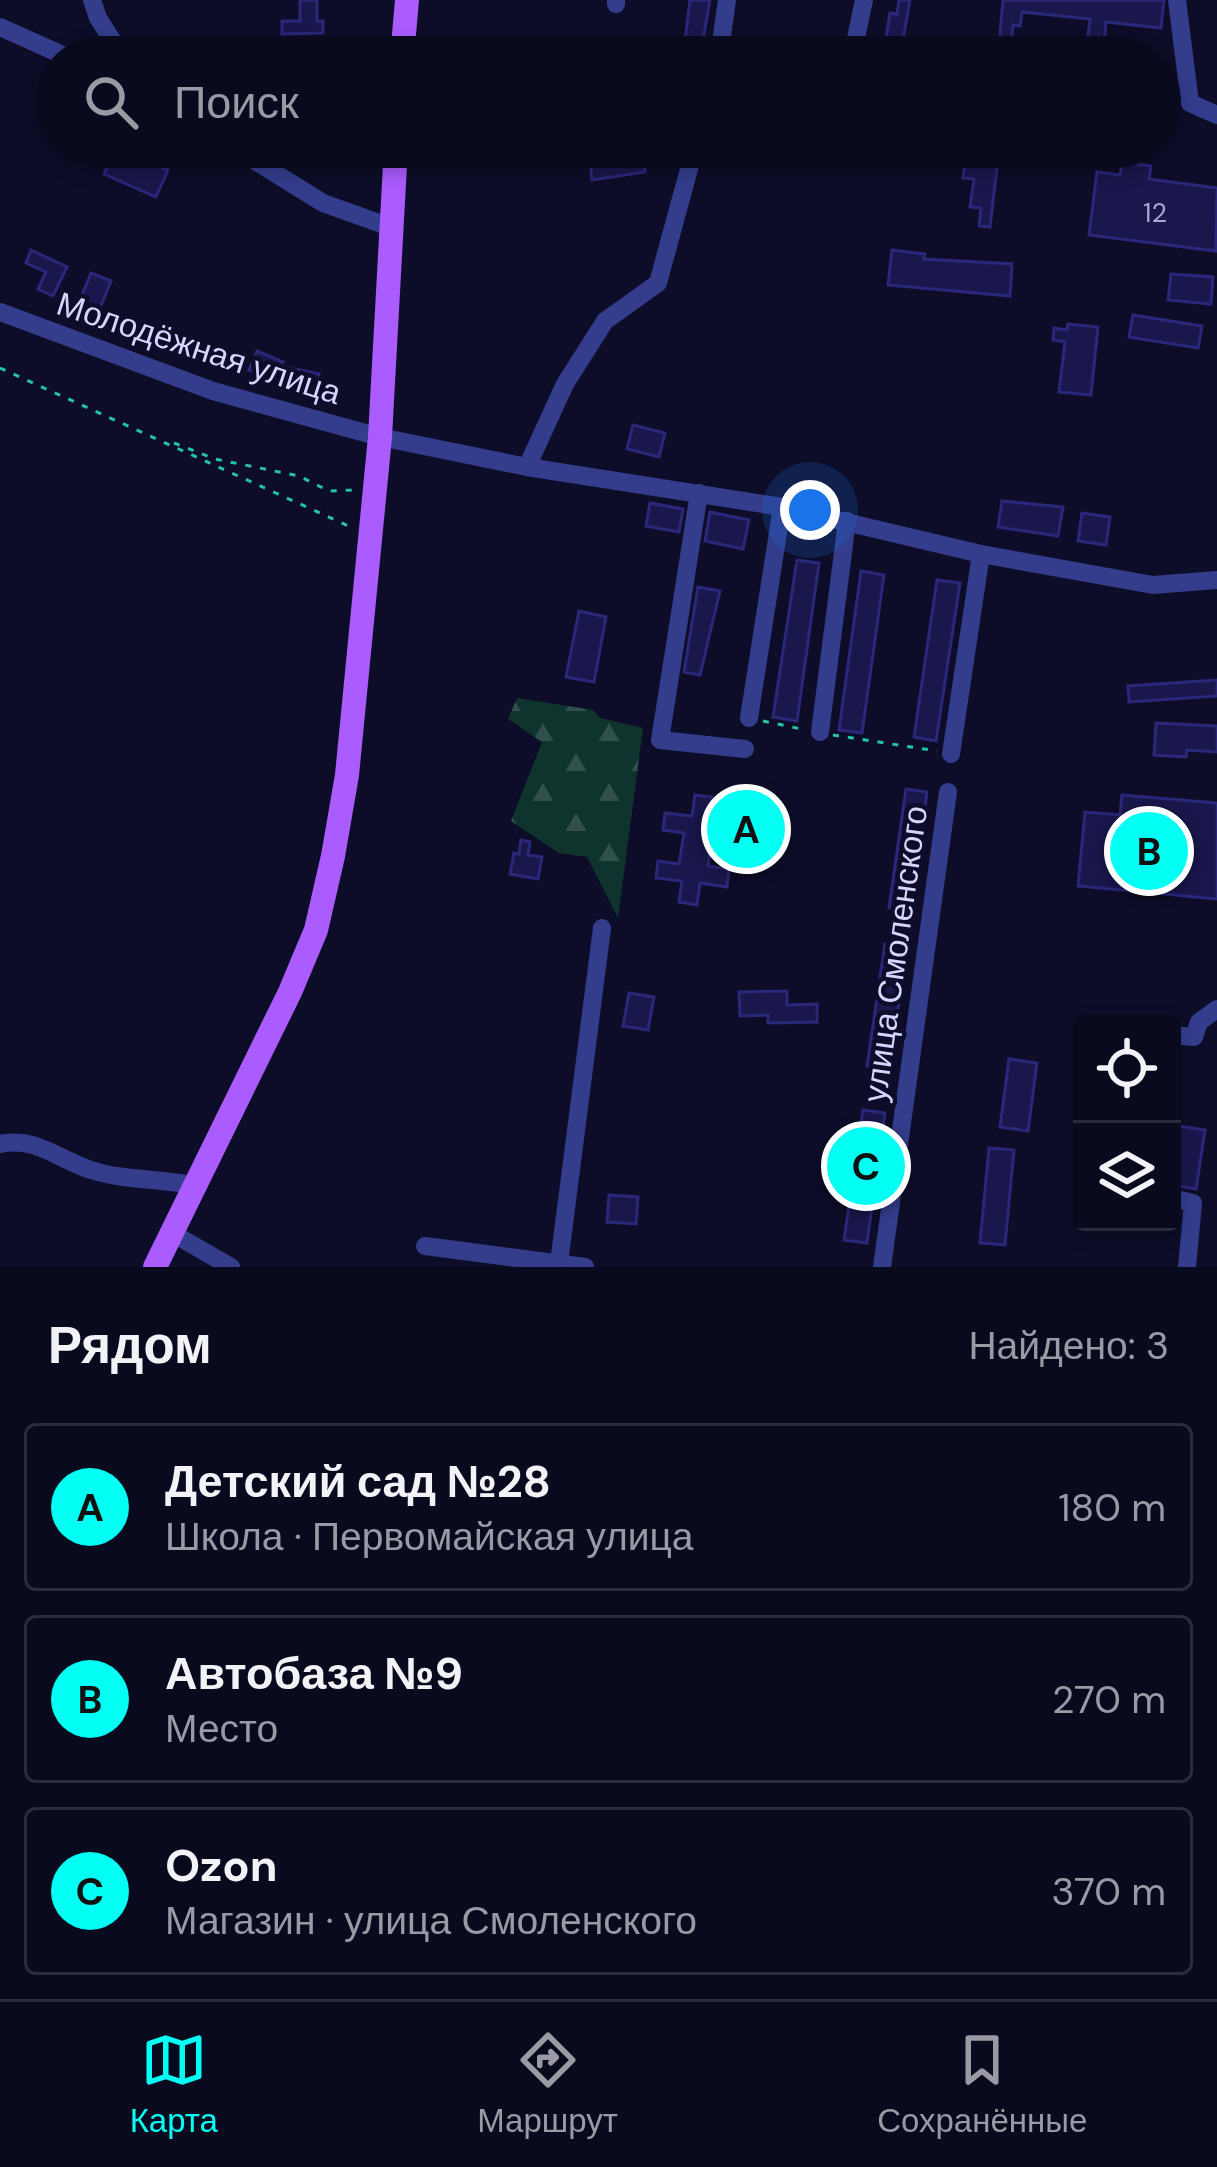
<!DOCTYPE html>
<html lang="ru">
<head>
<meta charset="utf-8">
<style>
  :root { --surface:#0a0a1f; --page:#131328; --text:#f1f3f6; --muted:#999aa4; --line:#2a2b3d; --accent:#01fff4 }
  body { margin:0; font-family:"DM Sans",sans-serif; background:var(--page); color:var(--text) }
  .controls { position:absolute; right:36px; bottom:36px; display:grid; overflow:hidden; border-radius:12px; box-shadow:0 6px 18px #0003 }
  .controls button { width:108px; height:108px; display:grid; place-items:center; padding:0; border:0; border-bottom:3px solid var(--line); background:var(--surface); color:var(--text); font:60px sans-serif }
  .you { position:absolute; left:810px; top:510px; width:42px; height:42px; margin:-30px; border:9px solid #fff; border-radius:50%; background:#1a73e8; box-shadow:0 0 0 18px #1a73e833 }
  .badge { display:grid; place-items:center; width:78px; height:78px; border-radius:50%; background:var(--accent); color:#111; font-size:39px; font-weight:700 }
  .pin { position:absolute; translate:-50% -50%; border:6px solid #fff; box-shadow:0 3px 12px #0006 }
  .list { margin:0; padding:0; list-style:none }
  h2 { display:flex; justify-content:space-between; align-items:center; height:156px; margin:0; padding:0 48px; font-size:51px }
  h2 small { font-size:39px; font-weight:400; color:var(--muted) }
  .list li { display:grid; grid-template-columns:78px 1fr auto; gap:36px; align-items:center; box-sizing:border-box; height:168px; margin:0 24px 24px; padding:0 24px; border:3px solid var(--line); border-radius:12px }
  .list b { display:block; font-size:45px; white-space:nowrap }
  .list p { margin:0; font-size:39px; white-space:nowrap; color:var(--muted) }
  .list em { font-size:39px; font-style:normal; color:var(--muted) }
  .icon { flex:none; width:66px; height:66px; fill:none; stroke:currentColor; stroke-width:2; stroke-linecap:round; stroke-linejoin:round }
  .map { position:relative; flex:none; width:1217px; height:1267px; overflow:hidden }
  .search { position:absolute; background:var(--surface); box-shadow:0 6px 18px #0003; left:36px; right:36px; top:36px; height:132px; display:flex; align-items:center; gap:30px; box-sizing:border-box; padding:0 42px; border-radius:66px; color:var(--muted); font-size:45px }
  .sheet { height:732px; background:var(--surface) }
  nav { display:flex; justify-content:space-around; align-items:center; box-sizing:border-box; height:168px; border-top:3px solid var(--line); background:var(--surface); font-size:33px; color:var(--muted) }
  nav a { display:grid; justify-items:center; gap:6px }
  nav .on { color:var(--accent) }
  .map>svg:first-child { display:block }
  .forest { fill:url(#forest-firs) }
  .building { fill:#1a174c; stroke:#2b277a; stroke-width:3 }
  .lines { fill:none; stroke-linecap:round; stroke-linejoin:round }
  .path { stroke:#23c5a4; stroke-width:3; stroke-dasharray:6 9; stroke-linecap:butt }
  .minor { stroke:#333d8c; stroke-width:18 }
  .major { stroke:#ab5cff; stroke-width:24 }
  .labels { text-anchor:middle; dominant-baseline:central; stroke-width:9; stroke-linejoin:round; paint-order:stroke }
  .number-label { font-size:27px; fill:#a6a6d2 }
  .street-label { font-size:33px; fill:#d5d6ff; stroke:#0e0d29 }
</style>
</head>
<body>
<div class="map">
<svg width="1217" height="1267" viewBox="0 0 1217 1267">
  <defs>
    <pattern id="forest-firs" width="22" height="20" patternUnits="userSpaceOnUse" patternTransform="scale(3)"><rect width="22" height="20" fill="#0f332d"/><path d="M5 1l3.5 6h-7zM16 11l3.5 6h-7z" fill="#31504c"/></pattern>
  </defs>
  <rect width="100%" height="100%" fill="#0e0d29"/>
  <path class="forest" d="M517 698 593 710 600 718 643 728 618 918 587 857 559 853 511 821 542 742 508 719Z"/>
  <g class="building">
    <path d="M300 0H317V21H323V33L282 34V21H300Z"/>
    <path d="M690 0H710L700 57H683Z"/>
    <path d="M899 0H910L900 57H883L890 13 897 14Z"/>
    <path d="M1003 0H1164L1161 28 1106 22 1104 46 1087 44 1090 19 1022 12 1020 26 1013 25 1011 46 999 45Z"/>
    <path d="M116 148 168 170 156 197 104 174Z"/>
    <path d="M966 155 998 159 990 227 979 226 981 208 970 207 974 179 963 178Z"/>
    <path d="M644 156 645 172 592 180 590 161Z"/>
    <path d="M1122 162 1151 166 1149 179 1217 188 1216 251 1089 235 1097 172 1120 175Z"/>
    <path d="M31 250 67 267 53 296 38 289 46 272 26 263Z"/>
    <path d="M892 250 925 254 924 259 1012 264 1010 296 888 285Z"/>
    <path d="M91 273 111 281 98 313 78 305Z"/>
    <path d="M1171 274 1213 277 1211 304 1168 300Z"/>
    <path d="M1133 315 1202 326 1198 348 1129 337Z"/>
    <path d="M1068 324 1098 327 1091 395 1059 392 1065 342 1053 340 1054 328 1067 330Z"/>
    <path d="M257 351 283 362 281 366 319 374 314 394 288 388 249 370Z"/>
    <path d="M633 425 665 433 659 457 627 449Z"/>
    <path d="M1002 501 1063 507 1058 536 998 527Z"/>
    <path d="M650 503 683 509 679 532 646 526Z"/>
    <path d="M710 512 749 520 743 549 705 541Z"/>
    <path d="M1082 513 1110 517 1106 545 1078 541Z"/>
    <path d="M797 560 819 563 797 721 773 717Z"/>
    <path d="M861 571 884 575 862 733 839 730Z"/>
    <path d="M937 580 960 583 936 741 914 737Z"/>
    <path d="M698 587 720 591 700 675 684 672Z"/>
    <path d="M579 611 606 617 594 682 566 677Z"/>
    <path d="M1217 680V696L1129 702 1128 686Z"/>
    <path d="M1156 723 1217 726V752L1187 750 1186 757 1154 755Z"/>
    <path d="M906 789 927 792 911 911 889 908Z"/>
    <path d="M695 795 712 797 709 818 736 821 734 839 712 836 708 866 729 869 727 887 700 883 697 905 679 902 682 881 656 878 658 861 679 864 684 833 663 830 665 813 692 816Z"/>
    <path d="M1122 795 1217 803V899L1078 886 1085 812 1120 815Z"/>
    <path d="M521 840 530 842 528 855 542 857 538 879 510 874 514 853 519 854Z"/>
    <path d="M885 944 907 947 889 1069 867 1066Z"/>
    <path d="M787 991V1005L817 1004V1022L768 1023V1015L740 1016 739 992Z"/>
    <path d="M629 993 654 997 648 1030 623 1026Z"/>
    <path d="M1009 1059 1037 1063 1028 1131 1000 1127Z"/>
    <path d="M863 1110 885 1113 867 1243 844 1240Z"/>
    <path d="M1172 1125 1205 1130 1196 1189 1172 1185Z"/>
    <path d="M989 1148 1014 1150 1005 1245 980 1243Z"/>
    <path d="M609 1195 638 1197 636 1224 607 1222Z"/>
  </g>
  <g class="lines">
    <g class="path">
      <path d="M0 368 353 528"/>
      <path d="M174 443 215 459 299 476 329 491 355 490"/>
      <path d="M763 721 806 730"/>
      <path d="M833 735 937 751"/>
    </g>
    <g class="minor">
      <path d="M92 0 98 18 123 57"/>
      <path d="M616 0V4"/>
      <path d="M1177 0 1190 103 1217 115"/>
      <path d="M0 27 67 57"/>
      <path d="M719 57 727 0"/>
      <path d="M852 57 864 0"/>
      <path d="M233 147 323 203 390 227"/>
      <path d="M0 312 213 391 380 437 527 467 782 507 981 554 1153 585 1217 580"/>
      <path d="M527 467 565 384 605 321 658 283 695 147"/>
      <path d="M699 493 660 740 745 749"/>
      <path d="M749 718 782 507"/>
      <path d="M820 732 847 521"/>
      <path d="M951 754 981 554"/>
      <path d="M1172 1035 1194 1037 1199 1022 1217 1009"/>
      <path d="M0 1144C36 1136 59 1160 91 1170 125 1181 162 1178 196 1186"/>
      <path d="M1172 1198 1193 1203 1187 1267"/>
      <path d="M172 1233 231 1267"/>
      <path d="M425 1246 585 1267"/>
      <path d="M559 1263 602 928"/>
      <path d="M882 1267 948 792"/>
    </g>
    <g class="major">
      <path d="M402 57 407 0"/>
      <path d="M155 1267 290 992 316 930 333 856 347 775 380 437 396 147"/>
    </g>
  </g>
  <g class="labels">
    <g class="number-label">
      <text x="1155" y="212">12</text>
    </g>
    <g class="street-label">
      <text transform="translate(199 348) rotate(18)">Молодёжная улица</text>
      <text transform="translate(895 954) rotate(-82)">улица Смоленского</text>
    </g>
  </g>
</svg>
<div class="controls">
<button><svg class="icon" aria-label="locate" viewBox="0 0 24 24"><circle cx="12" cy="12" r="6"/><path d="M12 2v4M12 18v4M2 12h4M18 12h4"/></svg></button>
<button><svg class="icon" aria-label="layers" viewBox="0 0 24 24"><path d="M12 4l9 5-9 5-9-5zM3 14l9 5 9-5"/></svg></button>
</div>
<div class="you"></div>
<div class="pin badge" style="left:746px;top:829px">A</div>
<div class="pin badge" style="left:1149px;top:851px">B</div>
<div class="pin badge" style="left:866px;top:1166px">C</div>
<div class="search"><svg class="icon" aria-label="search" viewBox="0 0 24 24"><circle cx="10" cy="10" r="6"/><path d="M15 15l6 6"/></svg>Поиск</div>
</div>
<section class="sheet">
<h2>Рядом<small>Найдено: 3</small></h2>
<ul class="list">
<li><span class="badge">A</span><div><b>Детский сад №28</b><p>Школа · Первомайская улица</p></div><em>180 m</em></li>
<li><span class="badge">B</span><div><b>Автобаза №9</b><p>Место</p></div><em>270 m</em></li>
<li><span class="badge">C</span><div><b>Ozon</b><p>Магазин · улица Смоленского</p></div><em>370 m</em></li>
</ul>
</section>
<nav>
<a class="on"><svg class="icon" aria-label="map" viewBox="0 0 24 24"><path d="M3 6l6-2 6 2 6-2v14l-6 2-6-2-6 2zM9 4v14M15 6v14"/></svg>Карта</a>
<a><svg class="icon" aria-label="directions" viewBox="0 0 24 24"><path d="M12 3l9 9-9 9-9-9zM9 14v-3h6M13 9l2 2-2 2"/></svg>Маршрут</a>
<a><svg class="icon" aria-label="saved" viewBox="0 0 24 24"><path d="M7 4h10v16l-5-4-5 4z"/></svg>Сохранённые</a>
</nav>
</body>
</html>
